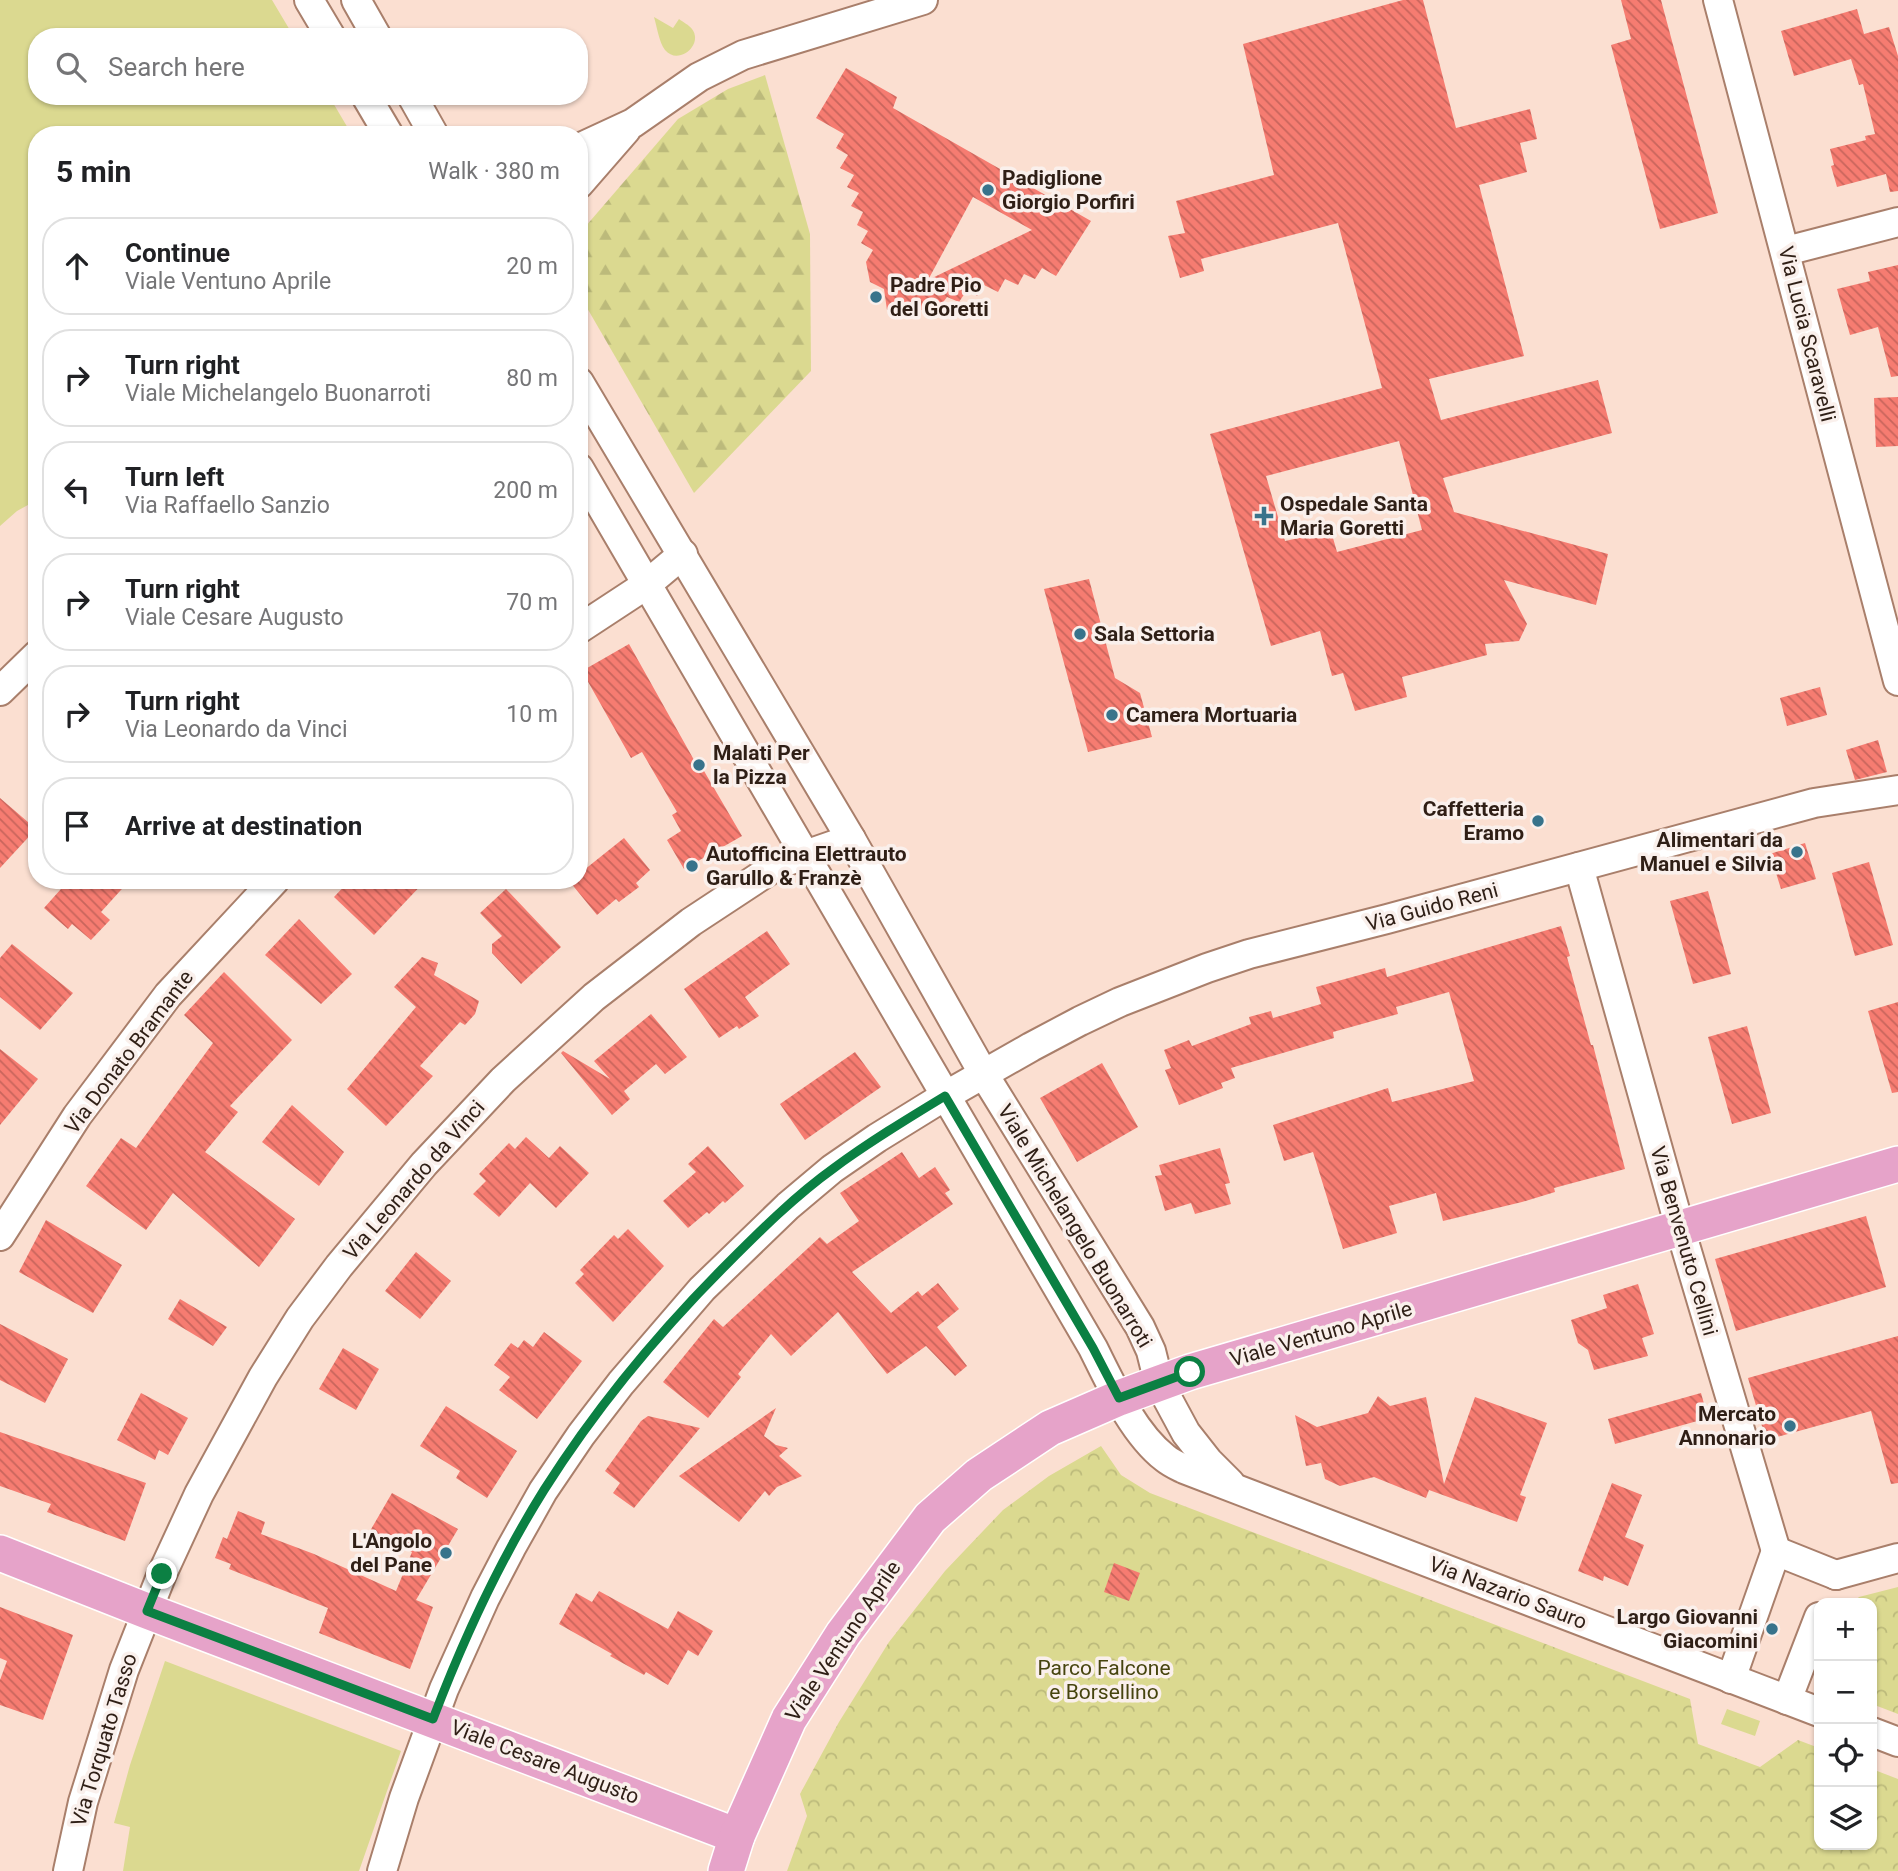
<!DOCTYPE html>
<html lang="en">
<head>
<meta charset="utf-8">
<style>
  :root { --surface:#fff; --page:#f6f6f6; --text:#202124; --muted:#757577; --line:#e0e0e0 }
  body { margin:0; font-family:Roboto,sans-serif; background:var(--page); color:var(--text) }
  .controls { position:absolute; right:21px; bottom:21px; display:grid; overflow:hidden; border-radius:14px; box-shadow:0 2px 5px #0004 }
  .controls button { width:63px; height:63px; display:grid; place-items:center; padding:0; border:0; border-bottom:2px solid var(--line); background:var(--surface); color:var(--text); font:35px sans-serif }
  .stop { position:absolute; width:21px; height:21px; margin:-16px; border:5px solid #0b8043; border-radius:50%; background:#fff }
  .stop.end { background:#0b8043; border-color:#fff; box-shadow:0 2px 7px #0008 }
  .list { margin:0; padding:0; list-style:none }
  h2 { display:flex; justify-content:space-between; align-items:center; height:91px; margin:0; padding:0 28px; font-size:30px }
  h2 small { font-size:23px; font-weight:400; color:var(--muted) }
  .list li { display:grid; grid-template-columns:46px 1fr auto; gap:21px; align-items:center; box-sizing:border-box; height:98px; margin:0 14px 14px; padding:0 14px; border:2px solid var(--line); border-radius:28px }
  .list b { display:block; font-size:26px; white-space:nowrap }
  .list p { margin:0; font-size:23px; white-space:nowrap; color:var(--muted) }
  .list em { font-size:23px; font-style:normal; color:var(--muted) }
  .icon { flex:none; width:38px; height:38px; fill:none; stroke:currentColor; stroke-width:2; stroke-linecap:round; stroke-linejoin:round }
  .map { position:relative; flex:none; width:1898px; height:1871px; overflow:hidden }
  .search { position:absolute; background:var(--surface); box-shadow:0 2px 5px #0004; left:28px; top:28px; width:560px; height:77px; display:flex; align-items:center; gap:18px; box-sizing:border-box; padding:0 24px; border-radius:28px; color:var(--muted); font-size:26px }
  .panel { position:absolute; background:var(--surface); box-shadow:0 2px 5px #0004; left:28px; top:126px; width:560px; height:763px; border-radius:28px }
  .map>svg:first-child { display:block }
  .grass { fill:#dbd990 }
  .forest { fill:url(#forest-firs) }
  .park { fill:url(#park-crowns) }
  .building { fill:url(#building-back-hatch); fill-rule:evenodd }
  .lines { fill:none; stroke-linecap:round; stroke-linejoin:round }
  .minor-casing { stroke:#a97f6b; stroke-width:32 }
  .major-casing { stroke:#fff; stroke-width:38 }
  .minor { stroke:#fff; stroke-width:28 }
  .major { stroke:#e6a3c9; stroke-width:35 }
  .route { stroke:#0b8043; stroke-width:9 }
  .poi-dot { fill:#38738b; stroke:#faf0ec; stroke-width:2.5 }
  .labels { text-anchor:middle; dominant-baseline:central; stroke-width:7; stroke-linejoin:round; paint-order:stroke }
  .poi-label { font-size:21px; font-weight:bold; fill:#2f1f16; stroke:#faf0ec; text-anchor:start }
  .street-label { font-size:21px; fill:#2f1f16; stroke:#faf0ec }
  .park-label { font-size:21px; fill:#46440e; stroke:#faf0ec }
</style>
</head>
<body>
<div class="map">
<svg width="1898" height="1871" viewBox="0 0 1898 1871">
  <defs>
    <pattern id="forest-firs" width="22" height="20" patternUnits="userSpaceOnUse" patternTransform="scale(1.75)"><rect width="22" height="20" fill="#dbd990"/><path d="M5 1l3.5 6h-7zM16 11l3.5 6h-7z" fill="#bcba7b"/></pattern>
    <pattern id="park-crowns" width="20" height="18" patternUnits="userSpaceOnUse" patternTransform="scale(1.75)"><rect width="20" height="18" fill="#dbd990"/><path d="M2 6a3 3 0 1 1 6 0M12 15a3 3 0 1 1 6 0" fill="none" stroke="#bcba7b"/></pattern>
    <pattern id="building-back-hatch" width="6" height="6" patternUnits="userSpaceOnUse" patternTransform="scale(1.75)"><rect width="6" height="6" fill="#f67c71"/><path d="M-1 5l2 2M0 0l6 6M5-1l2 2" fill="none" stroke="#c8655c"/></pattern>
  </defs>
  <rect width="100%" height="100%" fill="#fbdfd1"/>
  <g class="grass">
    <path d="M0 0H272L294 37H37V96H329L352 135H37V500L17 511 0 526Z"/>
    <path d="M654 17 673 28 679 19C683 22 689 25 692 29 704 45 678 66 665 50 659 42 657 27 654 17Z"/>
    <path d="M165 1661 401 1751 359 1871H123L130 1827 114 1823 130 1765Z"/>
    <path d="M1727 1709 1760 1721 1755 1736 1721 1724Z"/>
  </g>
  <path class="forest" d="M765 75 810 234 811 371 694 493 579 294V234L678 119 728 89Z"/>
  <g class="park">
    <path d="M1101 1446 1121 1475 1150 1493 1690 1699 1698 1744 1760 1767 1798 1740 1819 1748V1845H1872V1769L1898 1779V1871H787L807 1816 800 1794 839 1722 889 1642 945 1571 1003 1510 1049 1476Z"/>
    <path d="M1898 1587V1714L1872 1704V1603H1853L1859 1597Z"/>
  </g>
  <g class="building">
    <path d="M1403 0H1423L1456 128 1530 109 1537 139 1520 143 1527 172 1479 185 1524 356 1429 379 1441 420 1598 380 1612 433 1443 478 1454 512 1608 554 1596 605 1504 580 1527 624 1519 641 1485 644 1487 655 1402 677 1407 697 1355 711 1343 673 1332 676 1320 631 1271 646 1210 434 1382 388 1338 223 1201 259 1204 271 1180 278 1168 236 1185 233 1176 201 1274 175 1243 44ZM1399 441 1422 530 1337 552 1331 531 1285 541 1266 476Z"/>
    <path d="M1621 0H1661L1718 213 1660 229 1611 45 1631 39Z"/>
    <path d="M1857 9 1864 34 1889 27 1898 56V191L1890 192 1886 174 1837 187 1831 166 1834 165 1830 149 1866 140 1865 136 1875 134 1863 84 1859 85 1851 59 1794 76 1781 31Z"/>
    <path d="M846 68 897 97 893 108 1091 221 1056 276 1042 268 1035 279 1024 274 1018 285 1005 279 998 292 984 285 977 296 967 290 959 302 947 297 941 305 918 311 911 307 887 310 884 289 870 282 866 262 873 250 861 243 868 231 857 225 863 212 851 206 859 193 847 187 854 175 840 168 848 155 836 148 844 134 816 118ZM973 197 1032 230 928 280Z"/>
    <path d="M1898 265V376L1891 377 1878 327 1850 335 1837 289 1870 281 1868 272Z"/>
    <path d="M1898 397V446L1876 447 1874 398Z"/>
    <path d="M1089 579 1115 678 1140 693 1152 737 1088 752 1044 589Z"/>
    <path d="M629 644 694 760 697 759 742 836 684 869 667 840 681 831 672 815 677 812 642 752 631 758 582 671Z"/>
    <path d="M1820 687 1827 715 1787 726 1780 698Z"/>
    <path d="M1878 740 1887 772 1855 780 1846 750Z"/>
    <path d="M0 798 36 829 0 868Z"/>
    <path d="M624 838 650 870 636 883 639 887 619 902 616 899 597 915 570 882 572 880H579V874Z"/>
    <path d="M1805 843 1816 879 1781 889 1770 854Z"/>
    <path d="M1869 862 1893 945 1855 956 1832 873Z"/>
    <path d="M69 880H130L101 912 110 920 91 940 72 924 68 929 44 908Z"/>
    <path d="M350 880H426L374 935 334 897Z"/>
    <path d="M506 889 561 947 521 984 492 953V944L502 936 480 913Z"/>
    <path d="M1708 891 1731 974 1693 984 1670 901Z"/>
    <path d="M299 919 352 974 321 1004 265 955Z"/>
    <path d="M1561 926 1570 956 1567 957 1591 1045H1593L1625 1169 1554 1188 1555 1192 1522 1202 1443 1221 1436 1193 1389 1206 1397 1233 1343 1249 1313 1152 1284 1161 1273 1125 1388 1088 1392 1102 1474 1081 1449 992 1396 1007 1398 1014 1333 1032 1334 1038 1231 1068 1235 1078 1221 1083 1223 1088 1179 1105 1165 1070 1171 1068 1164 1050 1189 1040 1192 1046 1251 1024 1249 1017 1271 1011 1273 1018 1321 1004 1316 987 1385 968 1387 977Z"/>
    <path d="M767 931 790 964 745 997 759 1016 739 1029 737 1026 719 1038 684 989Z"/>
    <path d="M12 944 73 993 40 1030 0 997V958Z"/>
    <path d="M422 957 438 963 434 975 479 1001 475 1014 465 1025 460 1022 420 1066 433 1076 386 1126 347 1089 416 1007 394 987Z"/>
    <path d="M224 972 292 1040 230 1106 238 1112 205 1152 295 1219 259 1267 173 1193 146 1230 86 1186 121 1138 136 1148 213 1043 184 1015Z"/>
    <path d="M1898 1002V1092L1892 1093 1868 1011Z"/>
    <path d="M651 1014 687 1057 665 1074 656 1064 624 1091 630 1099 612 1115 561 1053 563 1051 610 1079 594 1061Z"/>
    <path d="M1747 1026 1771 1113 1732 1124 1708 1037Z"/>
    <path d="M0 1049 38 1079 0 1125Z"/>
    <path d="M855 1052 881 1087 805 1140 780 1104Z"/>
    <path d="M1102 1063 1138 1127 1077 1162 1040 1098Z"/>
    <path d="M292 1105 344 1152 319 1186 262 1142Z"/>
    <path d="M526 1137 549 1158 560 1146 589 1173 556 1208 530 1183 499 1217 473 1194 486 1181 479 1174 509 1143 515 1149Z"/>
    <path d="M708 1146 744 1186 725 1203 723 1201 709 1214 707 1212 688 1228 663 1201 696 1172 688 1164Z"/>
    <path d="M1220 1148 1230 1183 1225 1184 1231 1204 1195 1214 1191 1203 1165 1211 1155 1176 1162 1175 1159 1165Z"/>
    <path d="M902 1152 919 1178 935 1167 950 1190 945 1193 953 1204 852 1272 891 1313 918 1291 922 1296 938 1283 959 1309 937 1327 967 1366 955 1376 926 1346 887 1374 838 1312 791 1356 771 1334 738 1374 741 1377 708 1418 663 1382 714 1319 723 1327 820 1237 827 1244 859 1221 840 1193Z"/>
    <path d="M1866 1216 1886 1287 1736 1331 1715 1259Z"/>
    <path d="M46 1220 122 1265 93 1313 19 1272Z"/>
    <path d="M628 1229 664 1266 613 1322 575 1283 584 1274 580 1270 614 1235 618 1239Z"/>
    <path d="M416 1252 451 1281 420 1319 385 1291Z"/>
    <path d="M1638 1284 1654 1334 1642 1338 1648 1356 1594 1370 1588 1350 1578 1343 1571 1320 1607 1308 1603 1295Z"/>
    <path d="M180 1299 227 1327 213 1346 168 1319Z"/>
    <path d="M0 1324 68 1359 45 1403 0 1380Z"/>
    <path d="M544 1332 582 1361 537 1419 499 1390 510 1377 494 1365 511 1343 518 1348 524 1340 533 1347Z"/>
    <path d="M1898 1336V1483L1891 1484 1871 1411 1766 1440 1748 1378Z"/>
    <path d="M343 1348 379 1369 356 1410 319 1389Z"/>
    <path d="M141 1393 188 1418 168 1455 159 1450 155 1460 117 1440Z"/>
    <path d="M1701 1393 1708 1418 1615 1444 1608 1419Z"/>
    <path d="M1378 1396 1390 1406 1426 1397 1444 1484 1475 1397 1547 1423 1520 1495 1526 1497 1517 1522 1429 1490 1426 1498 1374 1477 1340 1486 1325 1479 1321 1463 1306 1466 1295 1415 1317 1427 1368 1413Z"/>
    <path d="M446 1406 517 1451 487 1498 456 1478 460 1471 420 1446Z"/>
    <path d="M776 1408 764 1436 776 1445 788 1448 779 1456 802 1476 777 1487 769 1496 765 1491 739 1522 679 1476Z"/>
    <path d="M648 1416 700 1428 634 1508 613 1493 620 1483 605 1471 641 1421Z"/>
    <path d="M0 1432 146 1483 125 1541 47 1512 51 1504 0 1486Z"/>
    <path d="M1612 1483 1642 1495 1625 1537 1644 1545 1628 1586 1604 1576 1603 1581 1578 1571Z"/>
    <path d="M392 1493 458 1529 416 1600 433 1607 410 1669 319 1633 328 1608 229 1569 231 1564 215 1558 223 1537 227 1539 238 1511 265 1522 261 1534 314 1554 396 1591 412 1552 370 1531Z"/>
    <path d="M1114 1563 1140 1573 1129 1601 1104 1592Z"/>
    <path d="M599 1591 668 1629 678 1611 713 1631 698 1656 688 1650 668 1685 646 1672 644 1675 610 1656 612 1654 559 1624 576 1593 592 1602Z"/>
    <path d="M0 1607 73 1635 43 1720 0 1705V1680L7 1661 0 1658Z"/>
  </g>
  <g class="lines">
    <g class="minor-casing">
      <g id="minor">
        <path d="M309 0 331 37"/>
        <path d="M356 0 377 37"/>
        <path d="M1718 0 1898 681"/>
        <path d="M366 96 389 135"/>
        <path d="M412 96 434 135"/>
        <path d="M579 148 633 123 699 77 743 55 923 0"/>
        <path d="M579 184 626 130"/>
        <path d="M1786 251 1898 222"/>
        <path d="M579 382 851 839 983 1073 1140 1327 1151 1351 1159 1383 1186 1433 1208 1461 1230 1483"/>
        <path d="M579 468 1093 1348C1111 1384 1133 1433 1165 1458 1171 1463 1178 1466 1184 1469L1819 1712"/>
        <path d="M579 629 646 585 683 554"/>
        <path d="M0 691 37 655"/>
        <path d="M1579 867 1680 1228 1776 1551"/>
        <path d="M0 1236 77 1116 168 995 275 880"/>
        <path d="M1776 1551 1836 1575"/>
        <path d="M1836 1575 1898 1558"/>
        <path d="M1731 1679 1776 1551"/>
        <path d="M1787 1700 1819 1617"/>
        <path d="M1872 1732 1898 1742"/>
        <path d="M68 1871 83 1802 124 1670 162 1574 199 1494 263 1377 300 1318 339 1266 424 1164 503 1080 594 997 691 922 779 864 851 839"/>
        <path d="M382 1871 404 1798 444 1689 485 1598 511 1548 543 1491 581 1435 621 1383 702 1289 788 1206 832 1169 877 1138 945 1096 1031 1047 1080 1021 1120 1002 1207 968 1249 954 1387 919 1814 803 1898 790"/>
      </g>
    </g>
    <g class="major-casing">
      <g id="major">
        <path d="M0 1553 147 1611 737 1836"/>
        <path d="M726 1871 737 1836 789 1719 843 1634 930 1518 979 1475 1050 1428 1119 1398 1190 1372 1898 1164"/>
      </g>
    </g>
    <use href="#minor" class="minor"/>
    <use href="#major" class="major"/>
  </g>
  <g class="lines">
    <path class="route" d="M162 1574 147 1611 433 1719C463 1640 499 1562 544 1490 596 1408 659 1332 727 1264 761 1230 795 1196 834 1168 869 1142 907 1119 945 1096L1093 1348 1119 1398 1190 1372"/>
  </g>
  <g class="poi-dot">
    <circle cx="988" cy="190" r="7"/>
    <circle cx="876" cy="297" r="7"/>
    <path d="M1260.5 505.5h7v7h7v7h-7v7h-7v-7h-7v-7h7z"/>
    <circle cx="1080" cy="634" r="7"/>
    <circle cx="1112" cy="715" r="7"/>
    <circle cx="699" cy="765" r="7"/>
    <circle cx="1538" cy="821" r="7"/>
    <circle cx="1797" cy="852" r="7"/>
    <circle cx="692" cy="866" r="7"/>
    <circle cx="1790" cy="1426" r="7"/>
    <circle cx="446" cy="1553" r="7"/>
    <circle cx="1772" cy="1629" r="7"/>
  </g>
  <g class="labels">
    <g class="poi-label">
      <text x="1002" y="178">Padiglione<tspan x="1002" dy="24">Giorgio Porfiri</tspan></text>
      <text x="890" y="285">Padre Pio<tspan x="890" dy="24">del Goretti</tspan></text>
      <text x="1280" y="504">Ospedale Santa<tspan x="1280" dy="24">Maria Goretti</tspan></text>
      <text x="1094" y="634">Sala Settoria</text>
      <text x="1126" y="715">Camera Mortuaria</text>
      <text x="713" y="753">Malati Per<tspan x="713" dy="24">la Pizza</tspan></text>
      <text x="1524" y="809" text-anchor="end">Caffetteria<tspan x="1524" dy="24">Eramo</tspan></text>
      <text x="1783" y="840" text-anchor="end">Alimentari da<tspan x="1783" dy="24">Manuel e Silvia</tspan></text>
      <text x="706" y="854">Autofficina Elettrauto<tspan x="706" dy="24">Garullo &amp; Franzè</tspan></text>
      <text x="1776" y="1414" text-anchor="end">Mercato<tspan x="1776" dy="24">Annonario</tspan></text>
      <text x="432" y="1541" text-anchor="end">L'Angolo<tspan x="432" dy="24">del Pane</tspan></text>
      <text x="1758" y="1617" text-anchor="end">Largo Giovanni<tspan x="1758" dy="24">Giacomini</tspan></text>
    </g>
    <g class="street-label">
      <text transform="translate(1807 334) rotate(76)">Via Lucia Scaravelli</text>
      <text transform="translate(1432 907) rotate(-15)">Via Guido Reni</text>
      <text transform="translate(129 1052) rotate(-53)">Via Donato Bramante</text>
      <text transform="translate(414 1180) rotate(-49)">Via Leonardo da Vinci</text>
      <text transform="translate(1075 1226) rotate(59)">Viale Michelangelo Buonarroti</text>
      <text transform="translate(1684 1241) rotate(74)">Via Benvenuto Cellini</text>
      <text transform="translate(1321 1334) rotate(-16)">Viale Ventuno Aprile</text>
      <text transform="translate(1508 1593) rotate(21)">Via Nazario Sauro</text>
      <text transform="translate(843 1641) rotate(-56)">Viale Ventuno Aprile</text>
      <text transform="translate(104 1740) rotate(-73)">Via Torquato Tasso</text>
      <text transform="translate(545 1762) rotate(21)">Viale Cesare Augusto</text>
    </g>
    <g class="park-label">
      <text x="1104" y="1668">Parco Falcone<tspan x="1104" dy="24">e Borsellino</tspan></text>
    </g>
  </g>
</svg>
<div class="controls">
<button>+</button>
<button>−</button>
<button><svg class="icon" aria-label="locate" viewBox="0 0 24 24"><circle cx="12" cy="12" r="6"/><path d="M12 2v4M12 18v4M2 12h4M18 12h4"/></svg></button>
<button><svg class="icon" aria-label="layers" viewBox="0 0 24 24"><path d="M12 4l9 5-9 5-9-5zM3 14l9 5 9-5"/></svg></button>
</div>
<div class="stop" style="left:1190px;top:1372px"></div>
<div class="stop end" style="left:162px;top:1574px"></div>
<div class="search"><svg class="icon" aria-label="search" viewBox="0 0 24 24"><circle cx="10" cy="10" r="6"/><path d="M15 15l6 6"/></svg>Search here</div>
<section class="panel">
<h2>5 min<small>Walk · 380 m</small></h2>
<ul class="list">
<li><svg class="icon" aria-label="ahead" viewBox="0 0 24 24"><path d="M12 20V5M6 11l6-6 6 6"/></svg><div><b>Continue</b><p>Viale Ventuno Aprile</p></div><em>20 m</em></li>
<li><svg class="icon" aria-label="right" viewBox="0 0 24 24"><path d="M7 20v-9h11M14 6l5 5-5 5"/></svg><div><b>Turn right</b><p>Viale Michelangelo Buonarroti</p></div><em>80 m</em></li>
<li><svg class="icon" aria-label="left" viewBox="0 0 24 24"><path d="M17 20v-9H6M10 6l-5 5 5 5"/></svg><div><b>Turn left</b><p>Via Raffaello Sanzio</p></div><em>200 m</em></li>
<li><svg class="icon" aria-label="right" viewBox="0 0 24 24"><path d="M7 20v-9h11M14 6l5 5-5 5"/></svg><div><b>Turn right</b><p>Viale Cesare Augusto</p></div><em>70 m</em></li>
<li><svg class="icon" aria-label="right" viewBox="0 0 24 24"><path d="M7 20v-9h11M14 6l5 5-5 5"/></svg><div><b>Turn right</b><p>Via Leonardo da Vinci</p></div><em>10 m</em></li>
<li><svg class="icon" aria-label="arrive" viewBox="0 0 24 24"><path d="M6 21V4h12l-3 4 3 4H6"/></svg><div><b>Arrive at destination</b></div></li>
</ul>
</section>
</div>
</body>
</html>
